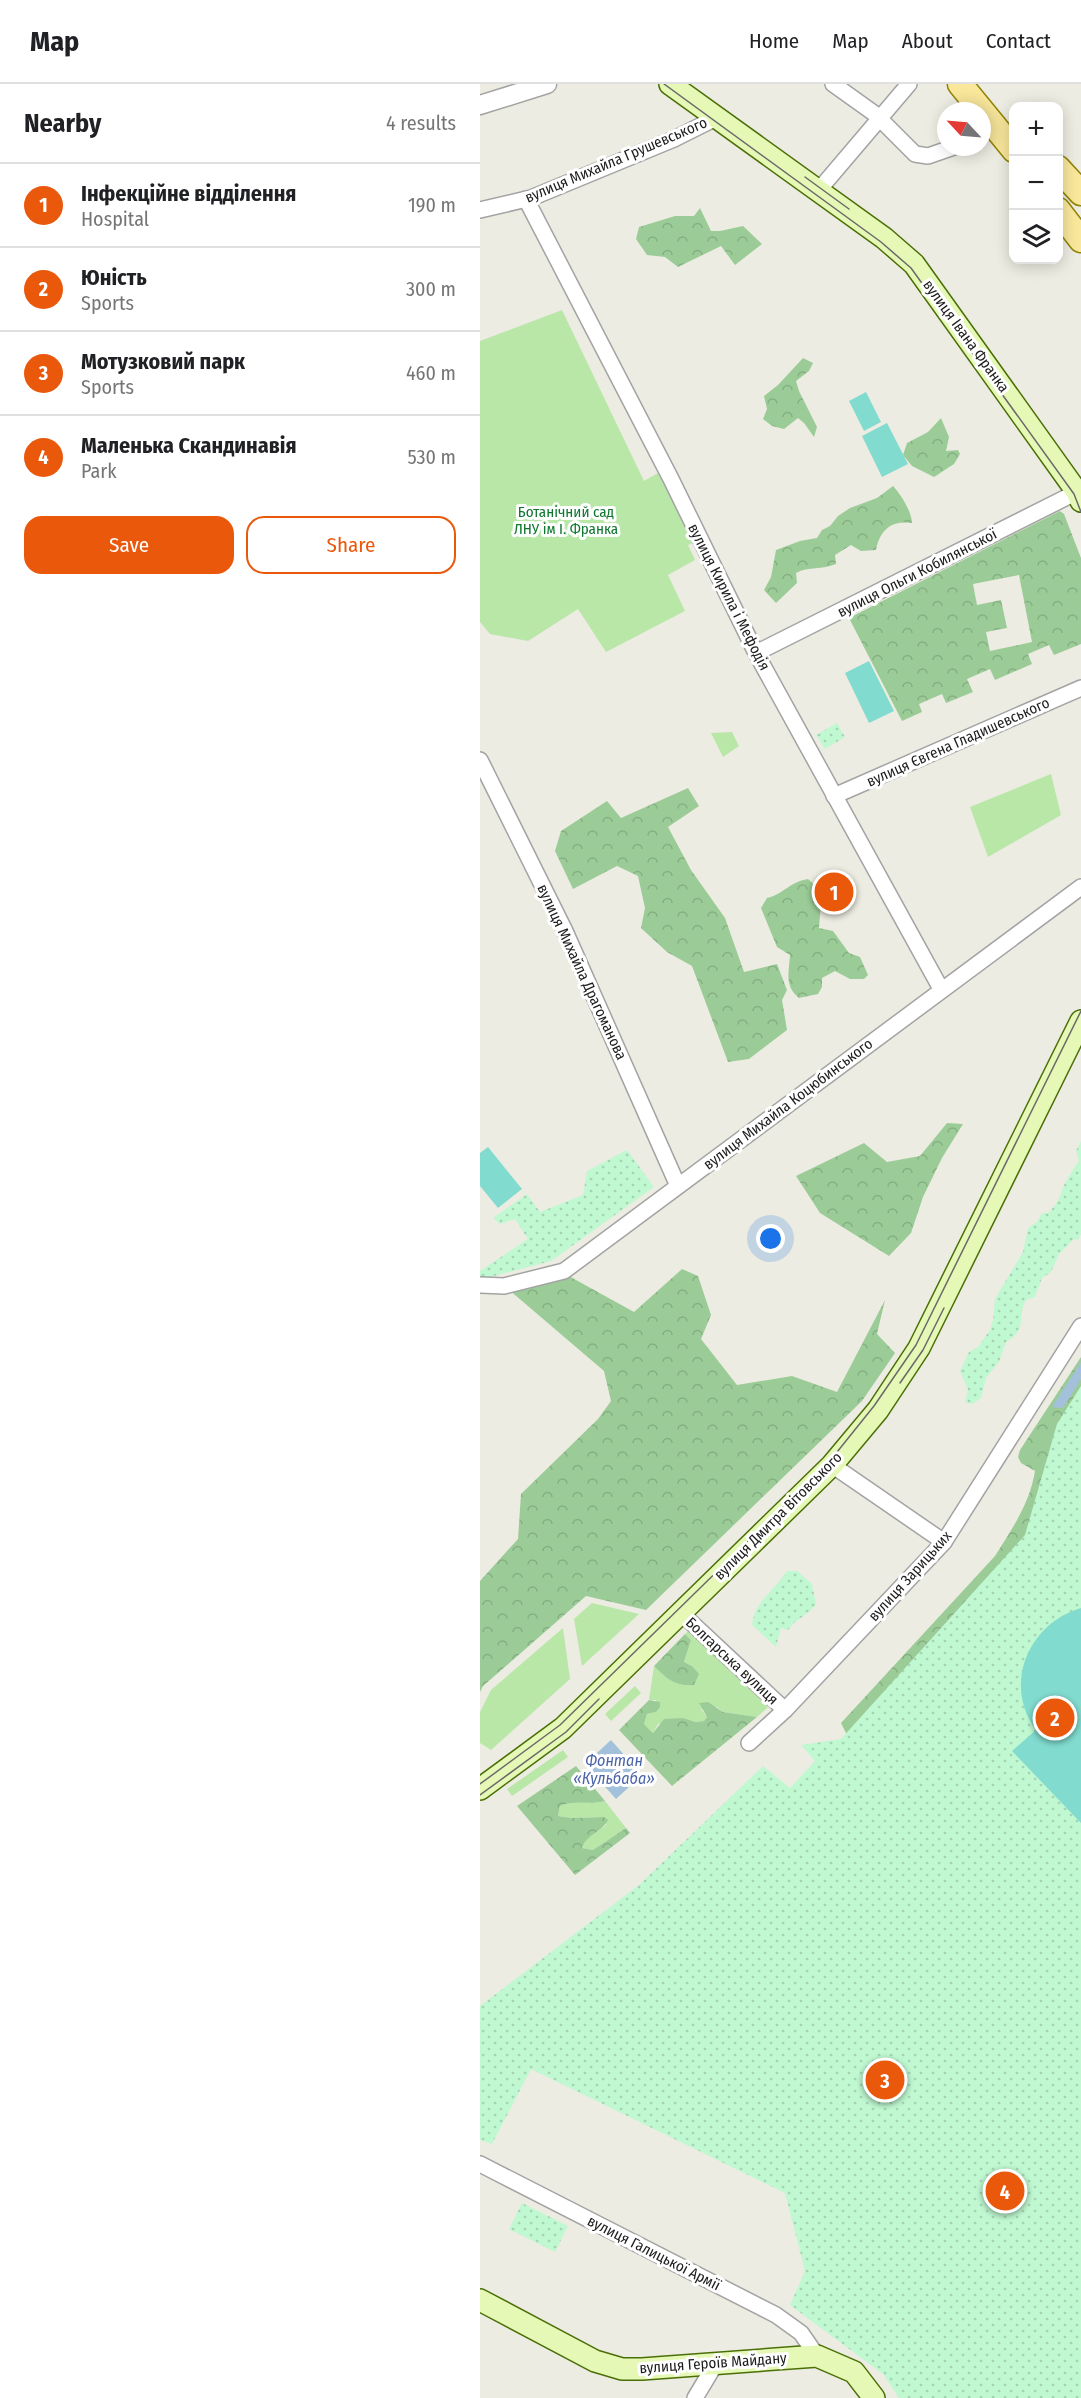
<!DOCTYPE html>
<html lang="en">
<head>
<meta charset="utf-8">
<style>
  :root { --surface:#fff; --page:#f6f6f6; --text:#202124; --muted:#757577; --line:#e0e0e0; --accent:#ea580c }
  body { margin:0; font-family:"Fira Sans Condensed",sans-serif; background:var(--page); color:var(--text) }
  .controls { position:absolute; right:18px; top:18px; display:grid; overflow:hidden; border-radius:12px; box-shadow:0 3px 15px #0003 }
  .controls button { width:54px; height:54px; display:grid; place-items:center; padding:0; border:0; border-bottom:2px solid var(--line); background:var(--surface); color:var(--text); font:30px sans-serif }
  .compass { position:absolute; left:457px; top:18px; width:54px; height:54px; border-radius:50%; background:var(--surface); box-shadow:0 3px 15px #0003; rotate:296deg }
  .you { position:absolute; left:291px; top:1155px; width:21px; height:21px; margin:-15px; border:4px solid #fff; border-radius:50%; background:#1a73e8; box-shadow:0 0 0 9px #1a73e833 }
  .badge { display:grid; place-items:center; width:39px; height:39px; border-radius:50%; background:var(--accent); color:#fff; font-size:20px; font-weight:700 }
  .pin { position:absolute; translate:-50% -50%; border:3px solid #fff; box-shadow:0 2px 6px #0006 }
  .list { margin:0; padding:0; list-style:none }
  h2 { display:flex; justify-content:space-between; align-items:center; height:78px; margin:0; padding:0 24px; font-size:26px }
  h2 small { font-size:20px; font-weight:400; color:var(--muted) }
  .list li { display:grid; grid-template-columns:39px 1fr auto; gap:18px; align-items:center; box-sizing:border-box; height:84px; padding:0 24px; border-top:2px solid var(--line) }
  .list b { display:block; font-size:22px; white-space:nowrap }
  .list p { margin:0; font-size:20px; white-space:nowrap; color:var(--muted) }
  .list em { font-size:20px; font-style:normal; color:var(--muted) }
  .actions { display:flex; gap:12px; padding:18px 24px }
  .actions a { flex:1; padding:14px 0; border:2px solid var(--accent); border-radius:18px; text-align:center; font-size:21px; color:var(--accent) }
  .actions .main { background:var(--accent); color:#fff }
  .icon { flex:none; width:33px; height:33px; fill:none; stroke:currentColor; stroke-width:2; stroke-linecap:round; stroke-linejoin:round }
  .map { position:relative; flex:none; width:601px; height:2314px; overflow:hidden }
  header { display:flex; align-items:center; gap:36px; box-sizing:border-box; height:84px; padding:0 30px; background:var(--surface); border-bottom:2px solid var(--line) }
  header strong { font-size:28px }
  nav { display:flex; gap:33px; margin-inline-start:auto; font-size:21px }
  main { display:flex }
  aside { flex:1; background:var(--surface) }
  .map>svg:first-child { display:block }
  .grass { fill:#b8e7a8 }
  .forest { fill:url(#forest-crowns); fill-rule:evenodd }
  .park { fill:url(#park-dots) }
  .pitch { fill:#81dbce }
  .water { fill:#a3c1da }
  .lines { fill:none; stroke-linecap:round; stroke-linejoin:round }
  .minor-casing { stroke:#a3a3a3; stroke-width:18 }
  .tertiary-casing { stroke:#a3a3a3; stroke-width:21 }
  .secondary-casing { stroke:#4b6f07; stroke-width:24 }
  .primary-casing { stroke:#918404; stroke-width:27 }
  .minor { stroke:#fff; stroke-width:15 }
  .tertiary { stroke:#fff; stroke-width:18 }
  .secondary { stroke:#e5f8b6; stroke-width:21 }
  .primary { stroke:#f9e79b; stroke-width:24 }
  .tram { stroke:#6a6a6a; stroke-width:1.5 }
  .labels { text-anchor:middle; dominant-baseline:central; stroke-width:6; stroke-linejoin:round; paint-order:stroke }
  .street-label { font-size:15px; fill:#1c1c1c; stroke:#fff }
  .park-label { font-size:15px; fill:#0e772f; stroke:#fff }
  .water-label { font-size:16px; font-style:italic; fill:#4b64a9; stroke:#fff }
</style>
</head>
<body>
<header>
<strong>Map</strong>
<nav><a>Home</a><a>Map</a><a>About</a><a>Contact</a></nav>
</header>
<main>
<aside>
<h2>Nearby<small>4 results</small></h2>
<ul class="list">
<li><span class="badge">1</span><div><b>Інфекційне відділення</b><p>Hospital</p></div><em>190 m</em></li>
<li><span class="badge">2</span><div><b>Юність</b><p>Sports</p></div><em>300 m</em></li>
<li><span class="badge">3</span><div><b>Мотузковий парк</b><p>Sports</p></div><em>460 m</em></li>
<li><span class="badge">4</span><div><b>Маленька Скандинавія</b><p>Park</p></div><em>530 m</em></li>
</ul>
<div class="actions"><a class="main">Save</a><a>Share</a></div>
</aside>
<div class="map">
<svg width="601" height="2314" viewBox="0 0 601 2314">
  <defs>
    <pattern id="forest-crowns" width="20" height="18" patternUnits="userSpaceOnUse" patternTransform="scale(1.5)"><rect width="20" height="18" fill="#9bcc97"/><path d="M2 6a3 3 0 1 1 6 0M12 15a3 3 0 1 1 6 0" fill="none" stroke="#85af82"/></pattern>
    <pattern id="park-dots" width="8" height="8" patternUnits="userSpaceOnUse" patternTransform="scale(1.5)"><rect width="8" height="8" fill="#bff8d1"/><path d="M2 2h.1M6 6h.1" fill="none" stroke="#a4d4b3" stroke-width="1.8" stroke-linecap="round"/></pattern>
  </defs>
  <rect width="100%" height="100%" fill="#edece2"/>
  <g class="grass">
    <path d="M82 226 164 397 178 389 217 457 208 461 215 476 188 491 205 527 126 568 98 525 48 557 10 550 0 538V257Z"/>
    <path d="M252 648 259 662 243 673 231 649Z"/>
    <path d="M571 690 581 731 508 773 490 723Z"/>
    <path d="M112 1519 159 1530 102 1582 94 1535Z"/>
    <path d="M83 1544 90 1595 11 1666 0 1659V1628L11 1606Z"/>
    <path d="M209 1546 288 1623 277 1633 243 1628 237 1623 221 1625 227 1633 224 1637 216 1638 203 1634 178 1640 173 1649 164 1640 167 1630 176 1628V1616H169L174 1582C187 1594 195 1603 214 1601L218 1590 212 1582 204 1578 211 1556 205 1550Z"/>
    <path d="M155 1602 161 1609 131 1637 125 1630Z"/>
    <path d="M83 1666 88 1673 32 1712 27 1705Z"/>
    <path d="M125 1717 146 1744 113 1766 102 1764 104 1757 126 1741 124 1733 92 1734 78 1732 80 1722C93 1716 110 1721 125 1717Z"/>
  </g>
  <g class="forest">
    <path d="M220 124 231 147H240L263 142 282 160 255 181 241 162 198 183 185 173 167 171 156 155 159 143 195 132H214Z"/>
    <path d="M323 274 333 279 329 287 316 297 319 307 337 343 334 353 324 339 318 334 304 345 292 342 283 335 287 325 284 312 298 301Z"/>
    <path d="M461 334 469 353 466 367 478 366 480 370 474 380 454 393 432 382 423 371 427 359 448 348Z"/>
    <path d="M413 402C420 409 432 428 432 439 411 436 400 446 396 466L381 467 371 461 355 471 356 480C342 486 329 482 316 489L317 499 296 519 284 506 291 493 296 466 320 457 337 454 342 446 350 442 358 432 370 424 397 414Z"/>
    <path d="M580 427 584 430 601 474V560L574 571 569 561 548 570 552 580 515 596 510 585 487 595 493 608 466 619 462 610 439 620 442 628 422 637 369 534ZM539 491 552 558 510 567 506 548 527 544 521 516 497 521 493 500Z"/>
    <path d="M208 704 219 722 188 743 211 786 245 834 264 888 297 880 307 906 302 916 307 946 269 975 248 978 212 882 187 868 161 844 165 824 158 792 137 782 93 805 75 767 81 747 127 717 141 734Z"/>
    <path d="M328 795C345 808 340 825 339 844L353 847 369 869 380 873 388 891 384 895H370L355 887 342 894V903L338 910 319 914C304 902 309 888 310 871L297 863 281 824 287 814C304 810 309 798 328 795Z"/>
    <path d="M467 1039 483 1040 462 1074 443 1113 431 1149 409 1172 340 1129 316 1092 384 1059 407 1078 440 1072Z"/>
    <path d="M202 1185 218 1192 231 1231 221 1255 257 1301 312 1292 357 1308 405 1216 397 1250 415 1269 382 1317 166 1526 106 1512 3 1602 0 1608V1497L38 1455 41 1410 118 1335 131 1317 124 1287 28 1205 87 1191 154 1228Z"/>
    <path d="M601 1273V1429L371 1649H366L361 1639 515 1472C532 1445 550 1419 555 1387L541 1379 538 1373 540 1366Z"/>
    <path d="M205 1550 211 1556 204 1578 212 1582 219 1590 214 1601C195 1603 186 1594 174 1582Z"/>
    <path d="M169 1616 180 1618V1623L176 1628 167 1630 164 1640 173 1649 184 1635 203 1634 216 1638 224 1637 227 1633 219 1619 228 1618 243 1628 277 1633 192 1702 139 1646Z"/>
    <path d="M96 1682 125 1717C110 1721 93 1716 80 1722L78 1732 92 1734 124 1733 128 1736C122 1748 106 1751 102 1764L113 1766 146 1744 150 1749 95 1791 37 1722Z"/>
  </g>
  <g class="park">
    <path d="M357 639 365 653 345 665 336 651Z"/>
    <path d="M601 1057V1150L598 1156 594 1155 579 1170 571 1188 562 1194 555 1213 546 1216C536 1233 549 1245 526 1258L519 1278 506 1294 501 1314 492 1320 485 1318 488 1306 480 1287 489 1268 498 1263 510 1246 513 1236 515 1215 543 1168 548 1144 557 1138 562 1129H568C582 1116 579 1108 588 1094 591 1088 595 1083 599 1077L596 1067Z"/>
    <path d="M147 1066 174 1103 71 1177 3 1195 0 1193V1187L48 1155 35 1135 20 1140 13 1134 47 1110 60 1128 103 1111 107 1087Z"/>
    <path d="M601 1302V2314H419L403 2290 310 2221 325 2187 305 2109 51 1985 12 2060 0 2056V1922L159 1801 283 1682 310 1704 335 1677 321 1661 361 1655 545 1451 577 1340Z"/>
    <path d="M307 1487H317L332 1500 336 1520C328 1532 316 1534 308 1546L301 1544 296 1563 272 1541C275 1517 294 1507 307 1487Z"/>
    <path d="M42 2119 88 2142 75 2168 29 2145Z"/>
  </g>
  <g class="pitch">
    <path d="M386 308 401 338 384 347 369 317Z"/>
    <path d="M407 339 428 380 402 393 382 352Z"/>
    <path d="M389 577 414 627 389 639 365 589Z"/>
    <path d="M8 1063 42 1105 18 1124 0 1102V1069Z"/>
    <path d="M601 1524V1739L532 1667 556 1646C522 1600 549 1539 601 1524Z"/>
  </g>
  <g class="water">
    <path d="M601 1278V1295L583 1324 572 1323Z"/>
    <path d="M131 1656 162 1691 136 1715 105 1680Z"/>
  </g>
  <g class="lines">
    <g class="minor-casing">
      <g id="minor">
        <path d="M353 0 395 30 435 70 448 72 474 63"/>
        <path d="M338 107 429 0"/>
        <path d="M46 115 191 395 276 569 461 905"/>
        <path d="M0 126 51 114 194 55 236 34"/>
        <path d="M276 569 597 408"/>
        <path d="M0 676 85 847 198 1102"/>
        <path d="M354 712 601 604"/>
        <path d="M0 1201 24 1202 84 1187 601 803"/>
        <path d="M352 1381 464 1458"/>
        <path d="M200 1528 305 1626"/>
        <path d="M269 1659 305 1626 464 1458 601 1242"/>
        <path d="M0 2080 296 2231 321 2249 337 2272"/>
        <path d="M215 2314 236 2279"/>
      </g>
    </g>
    <g class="tertiary-casing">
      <path id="tertiary" d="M0 21 67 0"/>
    </g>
    <g class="secondary-casing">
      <g id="secondary">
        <path d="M190 0 404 154 434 180 597 408 601 417"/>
        <path d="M0 1705 83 1644 352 1381 398 1326 439 1264 601 937"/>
        <path d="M0 2216 115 2277 142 2285H162L337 2272 374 2288 394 2314"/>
      </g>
    </g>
    <g class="primary-casing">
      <g id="primary">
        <path d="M480 0 534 66"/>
        <path d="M578 84 601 109"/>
        <path d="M578 126 601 156"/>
      </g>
    </g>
    <use href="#minor" class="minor"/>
    <use href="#tertiary" class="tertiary"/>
    <use href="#secondary" class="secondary"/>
    <use href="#primary" class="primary"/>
    <g class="tram">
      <path d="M184 0 401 158 431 184 594 410 601 428"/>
      <path d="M325 93 369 125"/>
      <path d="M420 1299 443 1266 464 1224"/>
      <path d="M0 1700 80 1641 349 1378 394 1322 436 1261 601 927"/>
      <path d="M0 1711 86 1648 119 1615"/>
    </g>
  </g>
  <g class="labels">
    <g class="street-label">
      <text transform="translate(136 76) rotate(-23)">вулиця Михайла Грушевського</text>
      <text transform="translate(486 252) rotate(54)">вулиця Івана Франка</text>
      <text transform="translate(437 489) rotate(-27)">вулиця Ольги Кобилянської</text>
      <text transform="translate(249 513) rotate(63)">вулиця Кирила і Мефодія</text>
      <text transform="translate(478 658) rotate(-24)">вулиця Євгена Гладишевського</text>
      <text transform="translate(102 888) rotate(65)">вулиця Михайла Драгоманова</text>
      <text transform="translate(308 1020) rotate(-37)">вулиця Михайла Коцюбинського</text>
      <text transform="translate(298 1432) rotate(-45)">вулиця Дмитра Вітовського</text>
      <text transform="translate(430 1492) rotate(-48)">вулиця Зарицьких</text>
      <text transform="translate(252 1577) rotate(43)">Болгарська вулиця</text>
      <text transform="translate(174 2169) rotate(27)">вулиця Галицької Армії</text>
      <text transform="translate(233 2279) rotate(-4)">вулиця Героїв Майдану</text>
    </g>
    <g class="park-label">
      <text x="86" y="428">Ботанічний сад<tspan x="86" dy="17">ЛНУ ім І. Франка</tspan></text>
    </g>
    <g class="water-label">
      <text x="134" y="1676">Фонтан<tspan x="134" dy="18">«Кульбаба»</tspan></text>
    </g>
  </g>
</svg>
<div class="controls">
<button>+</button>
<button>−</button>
<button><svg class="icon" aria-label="layers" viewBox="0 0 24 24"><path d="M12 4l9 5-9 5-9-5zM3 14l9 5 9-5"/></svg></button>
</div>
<svg class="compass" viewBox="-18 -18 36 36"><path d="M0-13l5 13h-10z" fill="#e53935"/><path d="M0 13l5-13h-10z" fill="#757577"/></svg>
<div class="you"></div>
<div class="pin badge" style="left:354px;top:808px">1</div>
<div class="pin badge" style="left:575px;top:1634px">2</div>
<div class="pin badge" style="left:405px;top:1996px">3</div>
<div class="pin badge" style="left:525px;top:2107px">4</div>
</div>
</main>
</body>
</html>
